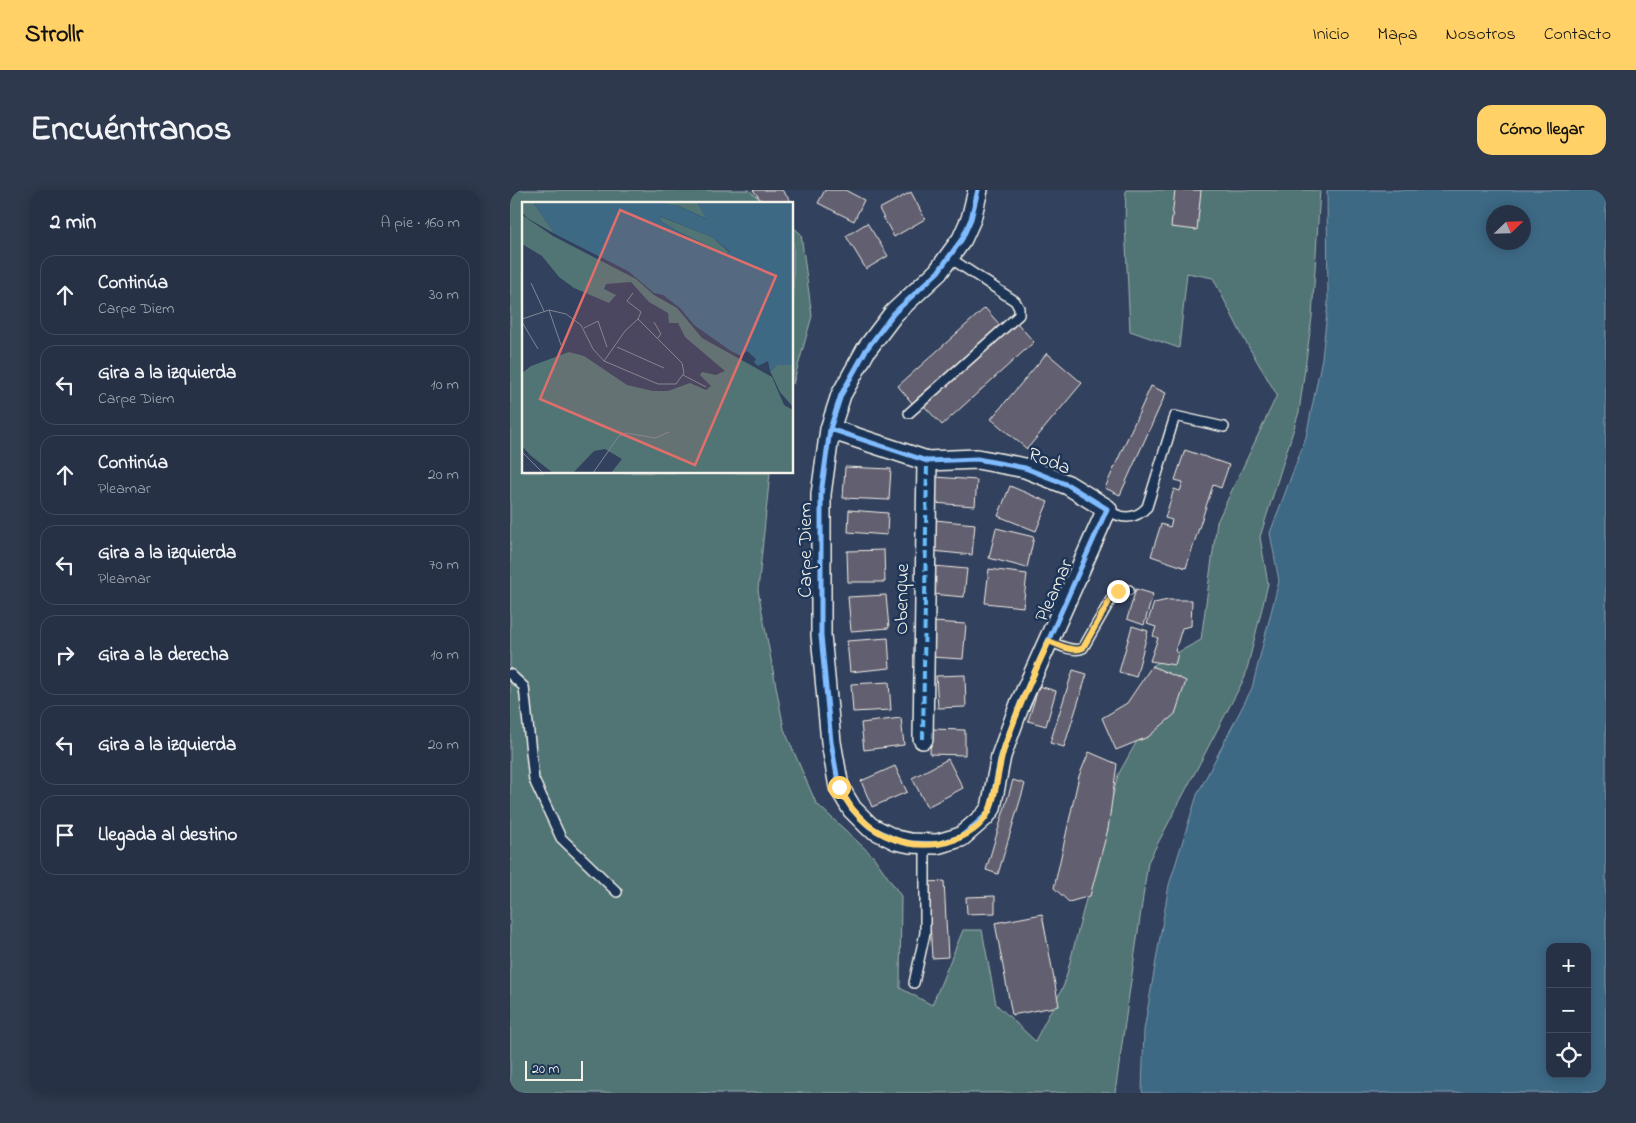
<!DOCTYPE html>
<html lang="es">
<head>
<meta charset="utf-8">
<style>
  :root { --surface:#263146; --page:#2e394d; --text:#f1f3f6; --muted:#a4a9b3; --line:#424c5f; --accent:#ffd166 }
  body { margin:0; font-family:"Indie Flower",sans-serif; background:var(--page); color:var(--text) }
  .controls { position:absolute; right:15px; bottom:15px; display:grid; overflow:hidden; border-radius:10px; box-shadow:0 2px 12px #0003 }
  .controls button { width:45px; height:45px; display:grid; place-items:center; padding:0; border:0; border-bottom:1px solid var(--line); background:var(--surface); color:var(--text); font:25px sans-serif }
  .compass { position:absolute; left:976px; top:15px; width:45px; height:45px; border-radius:50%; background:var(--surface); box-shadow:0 2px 12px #0003; rotate:67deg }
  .scale { position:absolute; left:15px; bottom:12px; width:58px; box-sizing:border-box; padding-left:5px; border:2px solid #f4f1e8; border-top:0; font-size:14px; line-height:18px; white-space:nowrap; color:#f4f1e8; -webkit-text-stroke:4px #1d3557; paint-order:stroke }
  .stop { position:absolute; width:15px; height:15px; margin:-11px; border:4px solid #ffd166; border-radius:50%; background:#fff }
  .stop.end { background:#ffd166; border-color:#fff; box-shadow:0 1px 5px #0008 }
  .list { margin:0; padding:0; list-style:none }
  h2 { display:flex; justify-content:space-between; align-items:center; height:65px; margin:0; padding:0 20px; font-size:21px }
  h2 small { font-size:16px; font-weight:400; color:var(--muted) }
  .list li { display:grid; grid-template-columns:32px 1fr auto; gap:15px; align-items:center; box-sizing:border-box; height:80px; margin:0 10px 10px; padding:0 10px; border:1px solid var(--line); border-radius:15px }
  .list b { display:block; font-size:19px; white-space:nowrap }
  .list p { margin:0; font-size:16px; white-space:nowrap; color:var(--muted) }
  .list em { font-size:16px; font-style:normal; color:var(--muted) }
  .icon { flex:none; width:28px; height:28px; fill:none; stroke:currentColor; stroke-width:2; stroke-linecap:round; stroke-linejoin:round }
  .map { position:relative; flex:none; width:1096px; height:903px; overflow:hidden; border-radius:15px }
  header { display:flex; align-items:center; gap:30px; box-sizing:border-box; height:70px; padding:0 25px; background:var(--accent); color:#111 }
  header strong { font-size:24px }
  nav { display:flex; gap:28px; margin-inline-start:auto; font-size:18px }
  .intro { display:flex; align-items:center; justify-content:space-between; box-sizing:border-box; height:120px; padding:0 30px }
  h1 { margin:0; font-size:35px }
  .button { padding:12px 22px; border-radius:15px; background:var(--accent); color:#111; font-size:18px; font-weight:700 }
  main { display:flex; gap:30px; padding:0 30px }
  aside { flex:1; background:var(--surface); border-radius:15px; box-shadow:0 2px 12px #0003 }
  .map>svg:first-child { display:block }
  .green { fill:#517475; stroke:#a2b2ae }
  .water { fill:#3e6985; stroke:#879fad; fill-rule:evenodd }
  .building { fill:#625e6f; stroke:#f4f1e8 }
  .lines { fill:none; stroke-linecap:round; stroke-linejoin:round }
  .lane-casing { stroke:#f4f1e8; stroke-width:12 }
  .street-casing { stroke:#f4f1e8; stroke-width:22 }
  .lane { stroke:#1d3557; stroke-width:9 }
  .street { stroke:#1d3557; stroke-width:19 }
  .quiet { stroke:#69befc; stroke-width:4; stroke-dasharray:8 4; stroke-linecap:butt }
  .cycleway-casing { stroke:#1d3557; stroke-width:8 }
  .cycleway { stroke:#80bcff; stroke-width:5 }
  .route { stroke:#ffd166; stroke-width:6 }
  .labels { text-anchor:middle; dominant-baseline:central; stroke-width:5; stroke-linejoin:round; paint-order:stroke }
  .street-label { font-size:20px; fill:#f4f1e8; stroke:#1d3557 }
  .inset-road { fill:none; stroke:#808795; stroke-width:1 }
  .view { fill:#e06e6b; fill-opacity:0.15; stroke:#e06e6b; stroke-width:2.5 }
  .inset-edge { fill:none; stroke:#f4f1e8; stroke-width:2.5 }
</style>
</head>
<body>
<header>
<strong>Strollr</strong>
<nav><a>Inicio</a><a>Mapa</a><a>Nosotros</a><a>Contacto</a></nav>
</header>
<div class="intro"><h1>Encuéntranos</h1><a class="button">Cómo llegar</a></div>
<main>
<aside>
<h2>2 min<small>A pie · 160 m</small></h2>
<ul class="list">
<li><svg class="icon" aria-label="ahead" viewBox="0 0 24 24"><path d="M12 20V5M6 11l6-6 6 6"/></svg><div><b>Continúa</b><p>Carpe Diem</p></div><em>30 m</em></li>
<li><svg class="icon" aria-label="left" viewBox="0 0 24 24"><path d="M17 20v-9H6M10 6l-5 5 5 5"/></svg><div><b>Gira a la izquierda</b><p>Carpe Diem</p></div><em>10 m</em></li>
<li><svg class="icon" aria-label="ahead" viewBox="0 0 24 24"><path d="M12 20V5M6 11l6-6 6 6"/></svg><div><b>Continúa</b><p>Pleamar</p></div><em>20 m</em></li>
<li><svg class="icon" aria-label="left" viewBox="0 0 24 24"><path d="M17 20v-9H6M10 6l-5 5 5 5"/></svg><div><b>Gira a la izquierda</b><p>Pleamar</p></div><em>70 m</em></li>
<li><svg class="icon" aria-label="right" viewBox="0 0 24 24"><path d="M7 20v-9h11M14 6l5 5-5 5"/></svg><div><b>Gira a la derecha</b></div><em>10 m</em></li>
<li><svg class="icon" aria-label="left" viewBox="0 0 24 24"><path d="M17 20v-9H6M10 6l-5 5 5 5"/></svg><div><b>Gira a la izquierda</b></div><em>20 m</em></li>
<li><svg class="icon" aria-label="arrive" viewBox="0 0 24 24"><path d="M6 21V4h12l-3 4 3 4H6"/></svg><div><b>Llegada al destino</b></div></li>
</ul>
</aside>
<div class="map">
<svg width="1096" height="903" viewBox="0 0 1096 903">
  <rect width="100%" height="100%" fill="#32415e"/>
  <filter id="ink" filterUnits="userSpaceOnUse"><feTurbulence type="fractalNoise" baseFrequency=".02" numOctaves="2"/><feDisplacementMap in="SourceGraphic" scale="10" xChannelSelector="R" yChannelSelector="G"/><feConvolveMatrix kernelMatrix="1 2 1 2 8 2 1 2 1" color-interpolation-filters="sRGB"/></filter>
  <g filter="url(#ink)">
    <g class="green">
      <path d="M0 0H239L255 14H14V282L260 283 248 400 274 539 306 613 363 666 391 706 390 798 422 815 453 740H472L486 814 525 851 554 795 608 585 627 551 642 476 691 450 707 332 767 205 734 149 703 88 677 83 669 158 620 141 615 34 616 0H810L802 127 789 222 750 347 758 394 735 487 638 672 605 903H0Z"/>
      <path d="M283 37 291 44 302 126 283 194Z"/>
    </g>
    <path class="water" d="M817 0H1096V903H633L632 901 634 840 659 695 687 605 742 498 769 391 760 343 796 247 812 168 818 113ZM984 22H1014V52H984ZM1040 757H1077V884H1040Z"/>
    <g class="building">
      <path d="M243 0H272L283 14H254Z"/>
      <path d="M315 0H335L354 10 344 31 308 13Z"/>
      <path d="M665 0H691L687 40 661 37Z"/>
      <path d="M401 2 415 29 384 47 369 19Z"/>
      <path d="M357 33 378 66 356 79 336 46Z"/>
      <path d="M475 118 490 135 402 213 388 196Z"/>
      <path d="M507 133 524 152 432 235 414 216Z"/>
      <path d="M537 163 572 193 517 259 481 229Z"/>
      <path d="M641 196 656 203 610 305 595 298Z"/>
      <path d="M675 260 719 275 711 298 703 295 676 378 641 366 651 334 660 337 662 330 655 328 664 299 670 301 673 292 665 290Z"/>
      <path d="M335 277 381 279 379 310 333 308Z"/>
      <path d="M425 287 467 290 465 316 423 313Z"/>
      <path d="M500 296 538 312 526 341 488 326Z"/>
      <path d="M339 320 378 323 377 345 338 342Z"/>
      <path d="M425 330 465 334 462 365 422 361Z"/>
      <path d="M486 338 524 347 517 378 479 368Z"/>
      <path d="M374 360 375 392H338L337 361Z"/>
      <path d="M424 376 457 379 454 407 422 404Z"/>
      <path d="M479 379 517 384 513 417 475 413Z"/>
      <path d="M626 399 643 404 634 435 617 429Z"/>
      <path d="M376 405 379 438 341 441 338 407Z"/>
      <path d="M658 410H682L681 436 672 438 665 461 668 463 665 475 640 471 648 448 643 446 646 437 637 434 644 413Z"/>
      <path d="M423 432 456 434 453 469 421 467Z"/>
      <path d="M622 436 638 441 626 487 609 482Z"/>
      <path d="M378 448 380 478 340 482 337 451Z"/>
      <path d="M642 476 676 491 665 524 638 547 606 560 592 528 617 513Z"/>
      <path d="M563 480 577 484 554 557 540 553Z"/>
      <path d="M455 485 456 517 428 518 426 486Z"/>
      <path d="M379 492 381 520 343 522 341 494Z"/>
      <path d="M529 496 546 501 536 536 518 531Z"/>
      <path d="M391 528 394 555 354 560 351 533Z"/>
      <path d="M421 539 455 540V565L420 564Z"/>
      <path d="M579 562 607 574 598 639 580 706 559 712 544 698 569 586Z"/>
      <path d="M438 569 453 598 417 617 402 588Z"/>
      <path d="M385 576 397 602 362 617 351 591Z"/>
      <path d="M503 590 515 594 488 684 476 680Z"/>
      <path d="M434 691 438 767 422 768 418 692Z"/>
      <path d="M485 706V723L457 724 456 707Z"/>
      <path d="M532 724 549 816 502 825 485 733Z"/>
    </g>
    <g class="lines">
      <g class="lane-casing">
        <g id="lane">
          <path d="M399 223 509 125V118L505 111 440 68"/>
          <path d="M597 319C611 330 625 330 637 317L665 226 714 237"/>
          <path d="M539 451C548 455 564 463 573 458L604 404 608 401 619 400"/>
          <path d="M0 484 14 497 24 590 51 648 107 702"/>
          <path d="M404 793 415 743V655"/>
        </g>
      </g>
      <g class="street-casing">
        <g id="street">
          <path d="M320 239 417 271 467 269 515 278 558 295 597 319 510 514 491 566 481 618 475 626 451 647 427 654 400 653 386 650 360 637 342 619 329 597 321 552 311 445V304L320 239 331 205 356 160 384 123 428 82 452 49 461 29 468 0"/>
          <path d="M413 549 417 271"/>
        </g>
      </g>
      <use href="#lane" class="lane"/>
      <use href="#street" class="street"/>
      <path class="quiet" d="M413 549 417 271"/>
      <g class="cycleway-casing">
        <path id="cycleway" d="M320 239 417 271 467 269 515 278 558 295 597 319 510 514 491 566 481 618 475 626 451 647 427 654 400 653 386 650 360 637 342 619 329 597 321 552 311 445V304L320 239 331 205 356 160 384 123 428 82 452 49 461 29 468 0"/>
      </g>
      <use href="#cycleway" class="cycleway"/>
    </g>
  </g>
  <g class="lines" filter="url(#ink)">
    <path class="route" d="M329 597C343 626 365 646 397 653 426 659 470 649 481 616 488 596 488 574 496 553 508 518 523 485 539 451 548 455 564 463 573 458L600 410 608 401"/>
  </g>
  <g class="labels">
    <g class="street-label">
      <text transform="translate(539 272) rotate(21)">Roda</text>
      <text transform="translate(296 360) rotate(-90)">Carpe Diem</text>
      <text transform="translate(545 401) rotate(-66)">Pleamar</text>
      <text transform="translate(393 409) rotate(-89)">Obenque</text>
    </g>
  </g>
  <g transform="translate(12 12)">
    <rect width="271" height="271" fill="#32415e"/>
    <path d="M1 0H11L33 32 5 16 1 11ZM125 0H175L185 17 157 4ZM0 13 31 34 114 77 132 93 155 106 180 136 250 175 262 203 271 208V271H89L100 257 83 247 72 249 51 271H31L8 253 0 244V171L9 164 47 150 62 154 105 183 131 189H146L168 181 184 188 189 184 178 173 180 170 194 173 203 169 163 135 156 121H147L146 111 127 100 109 80 84 82 82 87 94 93 87 101 52 86 37 75 20 54 0 42ZM137 14 190 35 208 51 203 52 157 30 140 20ZM255 163H271V205L258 190 248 169Z" fill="#517475"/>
    <path d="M11 0 140 1 157 4 184 17 175 0H271V163H255L248 169 246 159 236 164 232 160 234 157 225 149 219 154 209 149 172 123 158 106 141 93 132 91 106 69 33 32ZM138 14 190 35 208 50 203 52 157 30 140 20Z" fill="#3e6985" fill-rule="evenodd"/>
    <path class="inset-road" d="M9 81 22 109M111 91 105 99 119 110 116 117M27 108 39 143M0 117 27 108 44 112 59 123 71 147 82 159 136 182H154L162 171 160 161 116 117M0 120 16 147M132 120 139 132 135 137M62 126 76 119 85 145M95 145 142 166M82 159 103 129 116 117M161 173 184 185M0 250 21 271M71 271 97 234 104 231 133 236 147 230"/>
    <path class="view" d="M98 8 254 74 173 263 18 197Z"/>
    <rect width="271" height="271" class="inset-edge"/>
  </g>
</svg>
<div class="controls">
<button>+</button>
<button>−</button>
<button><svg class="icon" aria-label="locate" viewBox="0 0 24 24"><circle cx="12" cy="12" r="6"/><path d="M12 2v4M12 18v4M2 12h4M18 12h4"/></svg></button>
</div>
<svg class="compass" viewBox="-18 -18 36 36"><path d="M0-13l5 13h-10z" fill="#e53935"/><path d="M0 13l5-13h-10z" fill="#a4a9b3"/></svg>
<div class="scale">20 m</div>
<div class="stop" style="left:329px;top:597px"></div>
<div class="stop end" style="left:608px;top:401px"></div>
</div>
</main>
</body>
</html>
